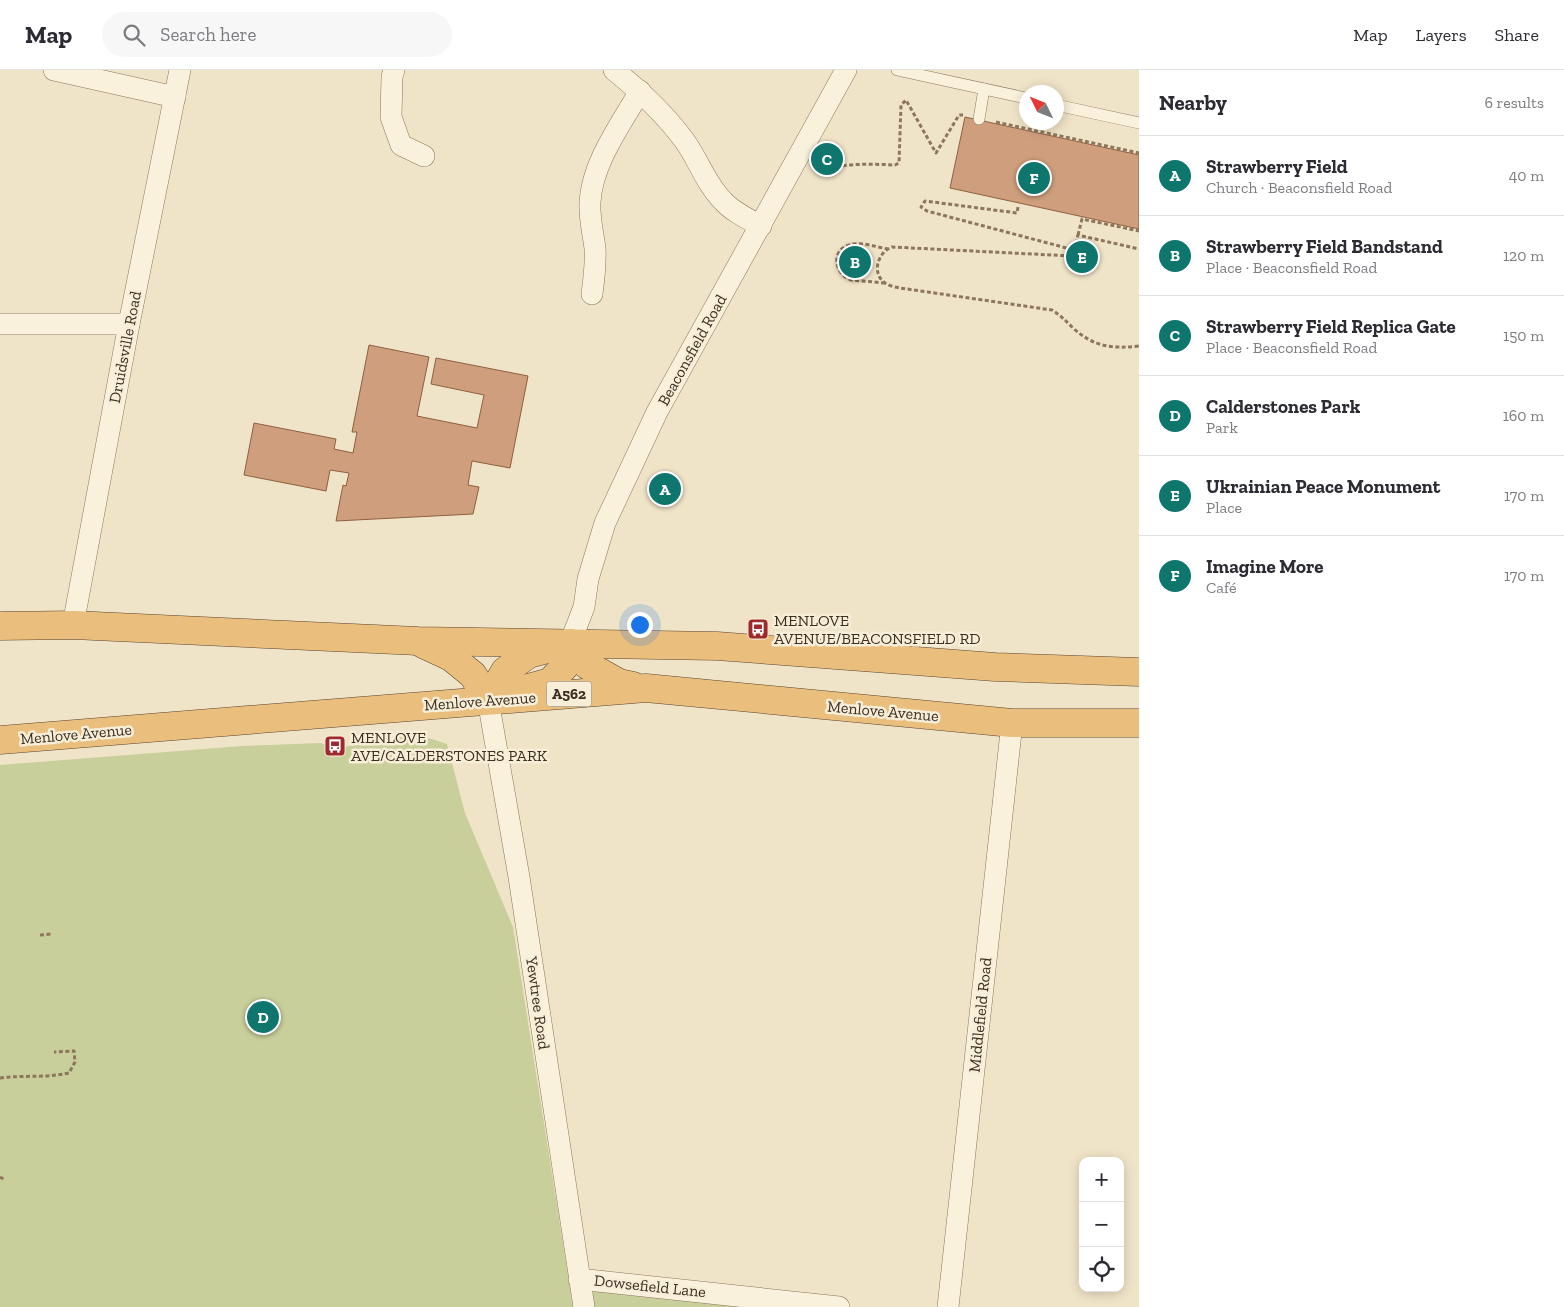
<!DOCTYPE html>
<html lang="en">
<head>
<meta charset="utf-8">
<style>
  :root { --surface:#fff; --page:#f7f7f7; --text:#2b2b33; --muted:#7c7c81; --line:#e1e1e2; --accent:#0f766e }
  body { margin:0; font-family:"Zilla Slab",serif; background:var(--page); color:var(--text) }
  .controls { position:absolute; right:15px; bottom:15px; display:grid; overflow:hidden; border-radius:10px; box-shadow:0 2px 12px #0003 }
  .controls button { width:45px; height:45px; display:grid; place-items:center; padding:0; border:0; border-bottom:1px solid var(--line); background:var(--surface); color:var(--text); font:25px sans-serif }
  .compass { position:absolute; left:1019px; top:15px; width:45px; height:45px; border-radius:50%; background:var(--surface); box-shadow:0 2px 12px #0003; rotate:313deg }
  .you { position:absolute; left:639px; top:554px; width:18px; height:18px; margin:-12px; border:4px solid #fff; border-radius:50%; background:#1a73e8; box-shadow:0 0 0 8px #1a73e833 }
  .badge { display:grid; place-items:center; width:32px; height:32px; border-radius:50%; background:var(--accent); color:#fff; font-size:16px; font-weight:700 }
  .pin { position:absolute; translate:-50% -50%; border:2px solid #fff; box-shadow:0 1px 5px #0006 }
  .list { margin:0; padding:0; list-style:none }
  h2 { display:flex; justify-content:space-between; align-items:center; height:65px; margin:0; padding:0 20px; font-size:21px }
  h2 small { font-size:16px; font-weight:400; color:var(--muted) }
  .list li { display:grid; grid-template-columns:32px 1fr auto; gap:15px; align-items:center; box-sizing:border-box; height:80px; padding:0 20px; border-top:1px solid var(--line) }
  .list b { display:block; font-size:19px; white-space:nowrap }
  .list p { margin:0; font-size:16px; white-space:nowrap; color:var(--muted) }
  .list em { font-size:16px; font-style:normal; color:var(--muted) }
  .icon { flex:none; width:28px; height:28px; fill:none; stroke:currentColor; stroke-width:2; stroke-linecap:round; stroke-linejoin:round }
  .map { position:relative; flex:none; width:1139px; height:1237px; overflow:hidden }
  header { display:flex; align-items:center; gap:30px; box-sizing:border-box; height:70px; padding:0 25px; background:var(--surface); border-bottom:1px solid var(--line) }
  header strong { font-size:24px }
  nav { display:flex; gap:28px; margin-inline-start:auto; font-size:18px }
  .search { width:350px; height:45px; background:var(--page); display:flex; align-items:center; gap:12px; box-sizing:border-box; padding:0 18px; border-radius:28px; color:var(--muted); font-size:19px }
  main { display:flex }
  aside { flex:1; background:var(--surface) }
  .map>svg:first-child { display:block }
  .green { fill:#c9cf9b }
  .building { fill:#cf9f7d; stroke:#8d5f41 }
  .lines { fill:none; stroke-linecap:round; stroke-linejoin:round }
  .service-casing { stroke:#8d765c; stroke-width:12 }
  .minor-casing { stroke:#8d765c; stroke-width:22 }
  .trunk-casing { stroke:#5b4430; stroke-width:29 }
  .path { stroke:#8d765c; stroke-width:3; stroke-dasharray:4 2.5; stroke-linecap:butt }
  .service { stroke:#faf1dc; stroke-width:11 }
  .minor { stroke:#faf1dc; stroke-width:21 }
  .trunk { stroke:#eabe7c; stroke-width:28 }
  .labels { text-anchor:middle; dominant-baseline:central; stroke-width:5; stroke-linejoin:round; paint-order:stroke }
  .shield { fill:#f7eed8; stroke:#756857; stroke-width:1 }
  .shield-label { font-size:15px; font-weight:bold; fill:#3d2e20 }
  .street-label { font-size:16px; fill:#3d2e20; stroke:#f7eed8 }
  .poi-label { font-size:16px; fill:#3d2e20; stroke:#f7eed8; text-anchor:start }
</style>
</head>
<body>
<header>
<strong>Map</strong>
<div class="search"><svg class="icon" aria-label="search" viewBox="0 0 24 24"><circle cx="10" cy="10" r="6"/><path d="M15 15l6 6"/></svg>Search here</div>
<nav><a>Map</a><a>Layers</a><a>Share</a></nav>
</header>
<main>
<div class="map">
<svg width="1139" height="1237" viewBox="0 0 1139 1237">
  <rect width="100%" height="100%" fill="#f0e4c8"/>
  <g class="green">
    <path d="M422 666 447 674 465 743 513 857 573 1237H0V695L242 676 321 673 336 679 384 668Z"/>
    <path d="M589 1217 760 1237H592Z"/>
  </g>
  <g class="building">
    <path d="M965 47 1139 85V159L950 118Z"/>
    <circle cx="855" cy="192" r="15"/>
    <path d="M369 275 429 287 417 346 477 358 484 325 431 314 436 288 528 306 510 398 472 391 468 415 479 417 473 444 336 451 343 415 346 416 349 403 330 400 326 421 244 405 254 353 336 369 334 379 353 383 357 362H352Z"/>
  </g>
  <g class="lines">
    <g class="service-casing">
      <g id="service">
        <path d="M897 0 1026 28"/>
        <path d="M1056 35 1139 53"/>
        <path d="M979 49 984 19"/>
      </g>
    </g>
    <g class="minor-casing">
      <g id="minor">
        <path d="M54 0 175 27"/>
        <path d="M394 0 392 7 391 47 401 75 424 86"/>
        <path d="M614 0C641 22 663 42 684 70 698 89 706 114 723 131 733 142 748 149 761 156"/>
        <path d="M592 224C594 209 596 193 595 178 593 163 589 147 590 132 592 93 621 54 640 21"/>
        <path d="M0 254H129"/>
        <path d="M73 555 129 254 180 0"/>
        <path d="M570 573 584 537 588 509 605 453 657 342 846 0"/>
        <path d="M488 630 519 807 584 1237"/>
        <path d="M579 1209 839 1237"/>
        <path d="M948 1237 1012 653"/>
      </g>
    </g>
    <g class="trunk-casing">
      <g id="trunk">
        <path d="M0 556 73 555 418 571 717 576 995 597 1139 602"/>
        <path d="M570 573 587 595 619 613 633 616"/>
        <path d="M423 574 451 587 473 605 488 630"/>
        <path d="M521 620 550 612 567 594 570 573"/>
        <path d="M488 630 505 601 529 584 551 578"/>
        <path d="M0 670 646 618 1012 653H1139"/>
      </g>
    </g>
    <g class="path">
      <path d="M996 52 1139 83"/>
      <path d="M818 95 826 99C848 93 872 94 895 95L899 93 901 35 906 30 936 83 959 45H963"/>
      <path d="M1018 137 1017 143 925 131 921 137 927 141 1074 180 1072 186 892 177C878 182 871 203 885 213 889 216 895 217 900 218L1052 240C1060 245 1066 251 1073 258 1094 277 1112 279 1139 276"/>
      <path d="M1078 165 1082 149 1139 161"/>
      <path d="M1074 180 1078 165 1139 179"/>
      <path d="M885 213 851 210C835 204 830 181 849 175 860 171 876 177 888 179"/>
      <path d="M40 865 51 864"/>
      <path d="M0 1008C23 1005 46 1008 69 1003L75 992 74 981 54 982"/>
      <path d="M0 1107 5 1110"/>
    </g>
    <use href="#service" class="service"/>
    <use href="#minor" class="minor"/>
    <use href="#trunk" class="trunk"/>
  </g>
  <defs>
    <g id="bus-square" transform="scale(1.125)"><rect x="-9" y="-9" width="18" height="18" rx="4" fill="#9e2a2b" stroke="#f7eed8"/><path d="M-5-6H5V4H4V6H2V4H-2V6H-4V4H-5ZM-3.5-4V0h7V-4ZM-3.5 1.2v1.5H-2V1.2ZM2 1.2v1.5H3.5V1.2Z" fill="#fff"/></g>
  </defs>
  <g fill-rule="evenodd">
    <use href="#bus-square" x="758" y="559"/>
    <use href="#bus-square" x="335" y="676"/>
  </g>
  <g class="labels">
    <rect class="shield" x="546.5" y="611.5" width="45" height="25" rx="4"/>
    <g class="shield-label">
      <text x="569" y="624">A562</text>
    </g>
    <g class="street-label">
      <text transform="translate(125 277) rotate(-79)">Druidsville Road</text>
      <text transform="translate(692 280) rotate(-61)">Beaconsfield Road</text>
      <text transform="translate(480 631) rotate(-4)">Menlove Avenue</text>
      <text transform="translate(883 641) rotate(5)">Menlove Avenue</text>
      <text transform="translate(76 664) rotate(-5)">Menlove Avenue</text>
      <text transform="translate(538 933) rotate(82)">Yewtree Road</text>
      <text transform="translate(980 945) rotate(-84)">Middlefield Road</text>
      <text transform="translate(650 1216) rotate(6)">Dowsefield Lane</text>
    </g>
    <g class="poi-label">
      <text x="774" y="550">MENLOVE<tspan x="774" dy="18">AVENUE/BEACONSFIELD RD</tspan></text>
      <text x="351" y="667">MENLOVE<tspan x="351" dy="18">AVE/CALDERSTONES PARK</tspan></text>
    </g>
  </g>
</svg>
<div class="controls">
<button>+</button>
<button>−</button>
<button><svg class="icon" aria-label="locate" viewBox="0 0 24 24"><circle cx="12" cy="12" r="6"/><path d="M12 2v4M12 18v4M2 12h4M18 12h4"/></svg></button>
</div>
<svg class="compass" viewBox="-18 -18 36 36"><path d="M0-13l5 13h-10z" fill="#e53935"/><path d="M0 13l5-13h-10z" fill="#7c7c81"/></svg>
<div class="you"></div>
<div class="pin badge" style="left:665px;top:419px">A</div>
<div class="pin badge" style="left:855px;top:192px">B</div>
<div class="pin badge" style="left:827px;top:89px">C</div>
<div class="pin badge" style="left:263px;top:947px">D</div>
<div class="pin badge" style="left:1082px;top:187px">E</div>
<div class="pin badge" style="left:1034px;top:108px">F</div>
</div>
<aside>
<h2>Nearby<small>6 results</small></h2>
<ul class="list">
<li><span class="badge">A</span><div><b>Strawberry Field</b><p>Church · Beaconsfield Road</p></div><em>40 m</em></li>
<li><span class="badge">B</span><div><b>Strawberry Field Bandstand</b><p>Place · Beaconsfield Road</p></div><em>120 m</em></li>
<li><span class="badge">C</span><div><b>Strawberry Field Replica Gate</b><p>Place · Beaconsfield Road</p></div><em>150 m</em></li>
<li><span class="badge">D</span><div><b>Calderstones Park</b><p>Park</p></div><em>160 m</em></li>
<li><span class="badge">E</span><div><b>Ukrainian Peace Monument</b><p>Place</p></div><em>170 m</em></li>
<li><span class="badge">F</span><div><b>Imagine More</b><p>Café</p></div><em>170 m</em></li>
</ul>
</aside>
</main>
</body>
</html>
